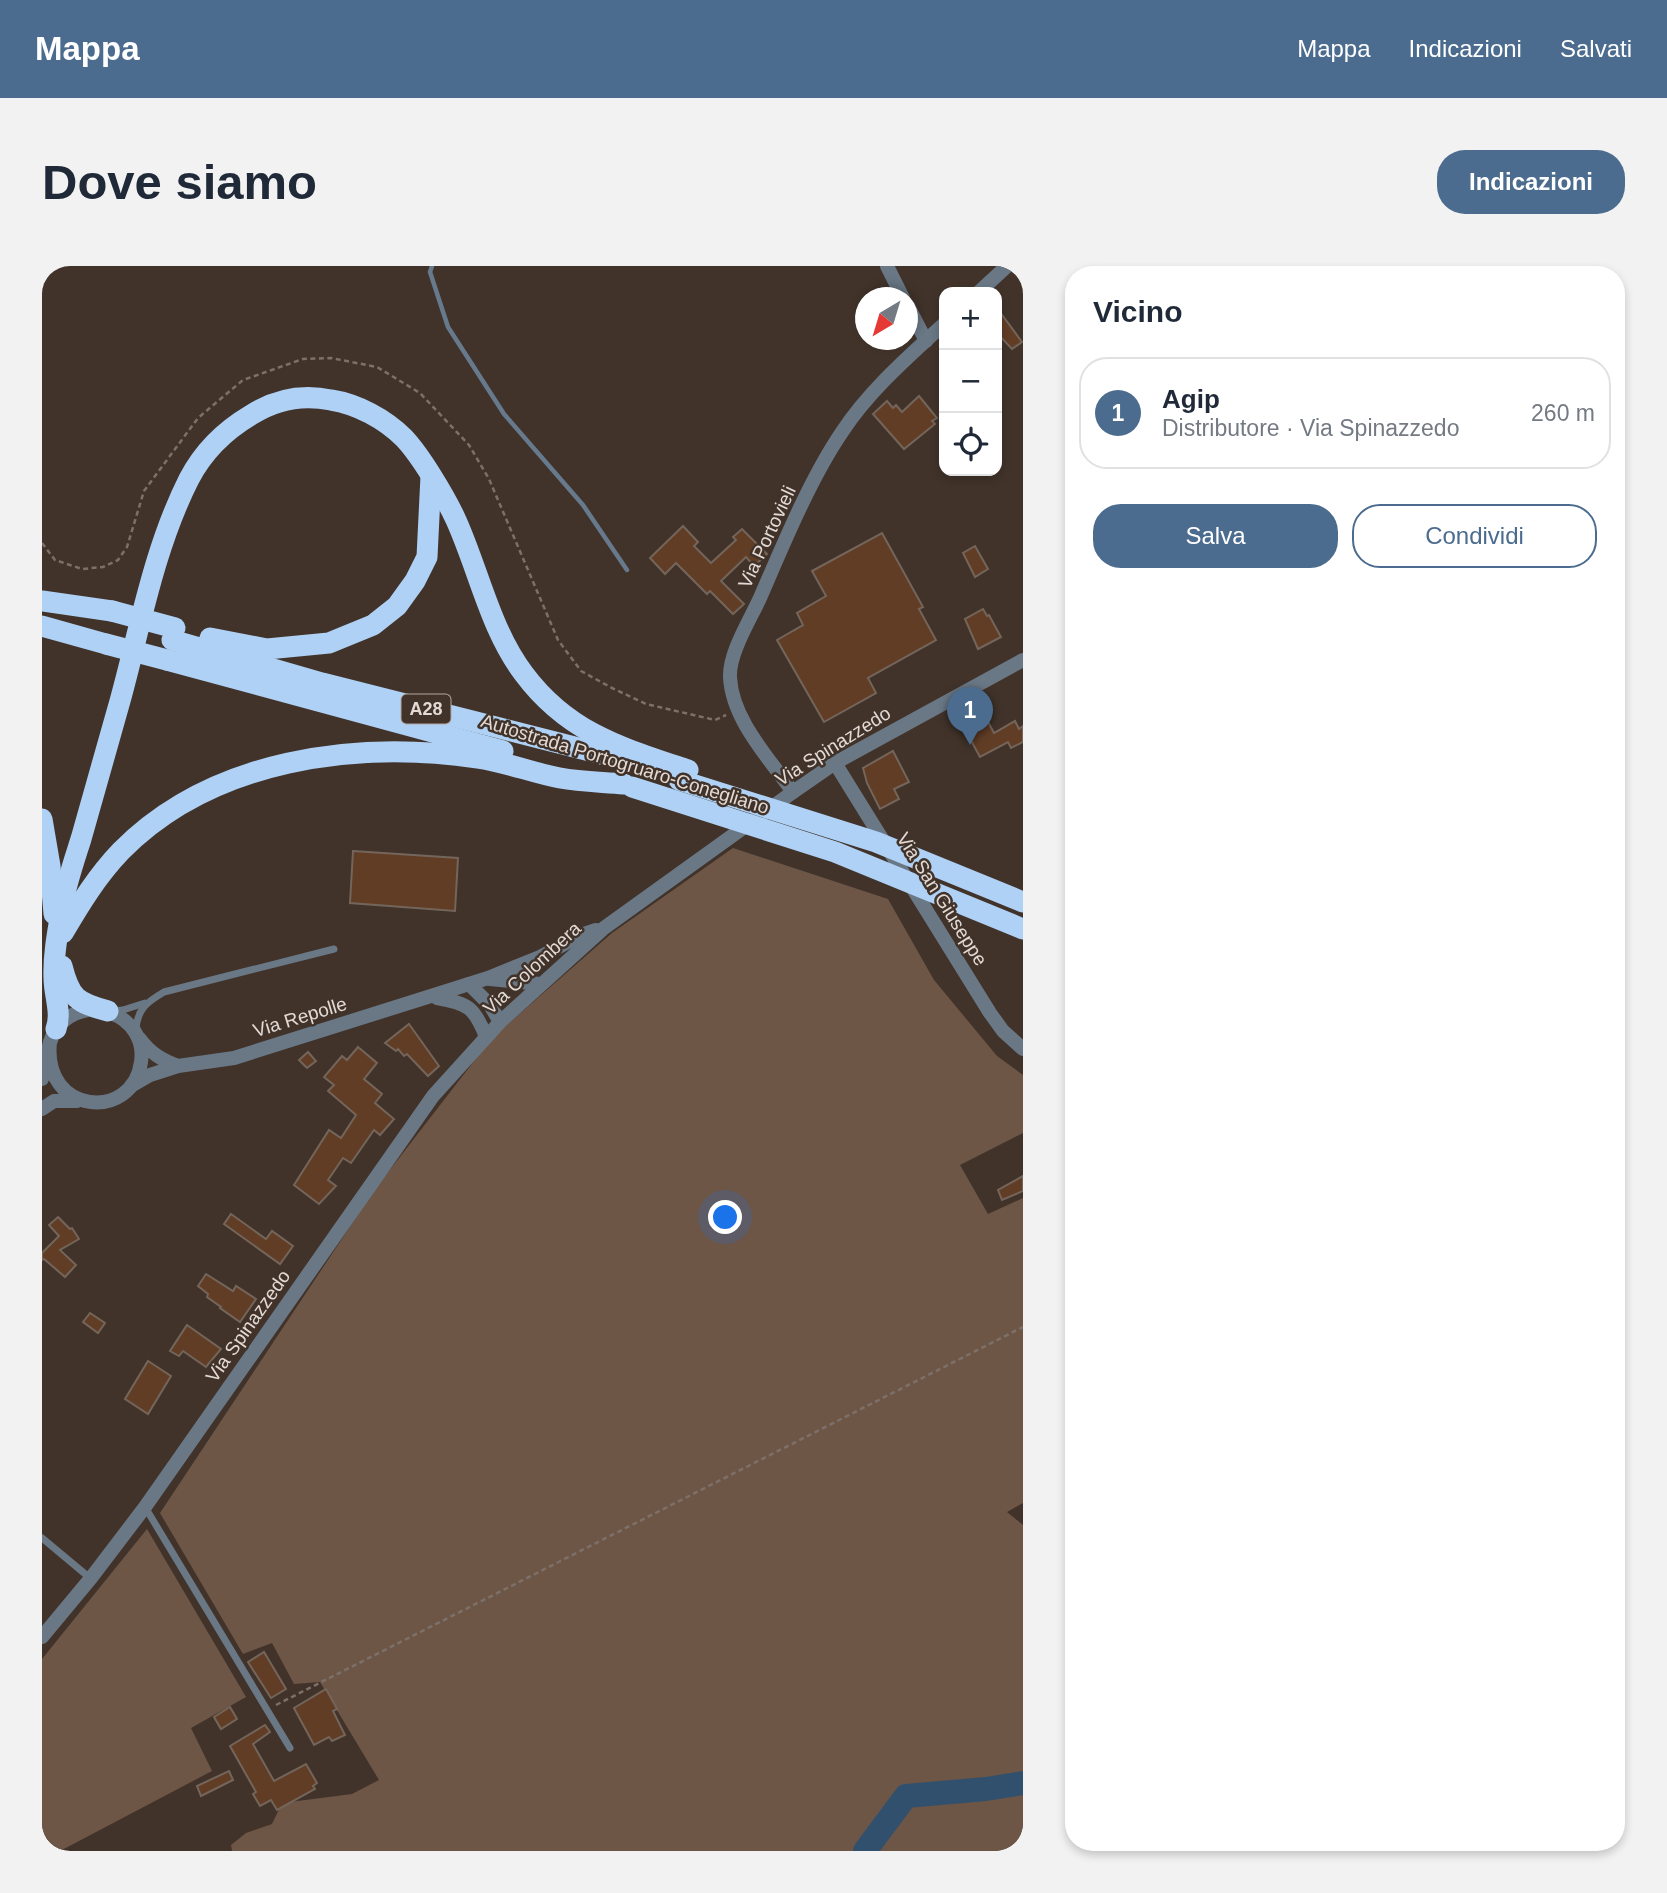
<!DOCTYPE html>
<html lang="it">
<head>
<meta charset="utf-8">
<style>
  :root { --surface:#fff; --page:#f2f2f3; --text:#1f2937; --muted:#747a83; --line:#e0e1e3; --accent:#4b6c8f }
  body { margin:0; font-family:Helvetica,sans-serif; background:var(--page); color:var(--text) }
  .controls { position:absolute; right:21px; top:21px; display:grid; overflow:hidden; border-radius:14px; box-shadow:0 4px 10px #0003 }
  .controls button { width:63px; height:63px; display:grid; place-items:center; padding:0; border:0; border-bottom:2px solid var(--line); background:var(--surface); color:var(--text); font:35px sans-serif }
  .compass { position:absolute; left:813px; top:21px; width:63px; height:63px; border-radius:50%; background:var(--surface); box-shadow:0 4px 10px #0003; rotate:218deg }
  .you { position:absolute; left:684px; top:952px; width:24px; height:24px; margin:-18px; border:5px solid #fff; border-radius:50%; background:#1a73e8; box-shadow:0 0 0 10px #1a73e833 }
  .badge { display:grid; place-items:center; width:46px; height:46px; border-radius:50%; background:var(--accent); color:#fff; font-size:23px; font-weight:700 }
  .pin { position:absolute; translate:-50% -58px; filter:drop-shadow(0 2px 4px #0008) }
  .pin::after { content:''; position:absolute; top:37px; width:24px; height:21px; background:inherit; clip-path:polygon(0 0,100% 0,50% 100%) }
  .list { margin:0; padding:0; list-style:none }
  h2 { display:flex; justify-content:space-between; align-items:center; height:91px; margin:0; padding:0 28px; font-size:30px }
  h2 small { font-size:23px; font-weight:400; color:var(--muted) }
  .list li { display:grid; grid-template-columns:46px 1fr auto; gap:21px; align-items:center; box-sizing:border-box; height:112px; margin:0 14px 14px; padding:0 14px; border:2px solid var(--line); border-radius:28px }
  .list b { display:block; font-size:26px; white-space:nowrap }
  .list p { margin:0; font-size:23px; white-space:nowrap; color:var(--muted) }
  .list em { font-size:23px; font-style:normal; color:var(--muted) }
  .actions { display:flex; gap:14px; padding:21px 28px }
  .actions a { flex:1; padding:16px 0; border:2px solid var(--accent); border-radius:28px; text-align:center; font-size:24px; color:var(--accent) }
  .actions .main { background:var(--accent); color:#fff }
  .icon { flex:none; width:38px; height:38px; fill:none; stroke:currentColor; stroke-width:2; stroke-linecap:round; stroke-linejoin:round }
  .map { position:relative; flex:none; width:981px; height:1585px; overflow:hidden; border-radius:28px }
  header { display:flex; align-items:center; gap:42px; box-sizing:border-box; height:98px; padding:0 35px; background:var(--accent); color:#fff }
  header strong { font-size:33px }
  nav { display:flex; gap:38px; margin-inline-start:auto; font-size:24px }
  .intro { display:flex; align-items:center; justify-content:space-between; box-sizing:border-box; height:168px; padding:0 42px }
  h1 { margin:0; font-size:49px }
  .button { padding:18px 32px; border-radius:28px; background:var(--accent); color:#fff; font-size:24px; font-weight:700 }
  main { display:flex; gap:42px; padding:0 42px }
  aside { flex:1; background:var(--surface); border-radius:28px; box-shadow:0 4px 10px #0003 }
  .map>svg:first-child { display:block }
  .green { fill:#6e5647 }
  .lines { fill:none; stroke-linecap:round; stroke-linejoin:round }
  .stream { stroke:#66798d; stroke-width:4.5 }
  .river { stroke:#31506e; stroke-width:24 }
  .building { fill:#613d26; stroke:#74655b; stroke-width:2 }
  .path { stroke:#7c7069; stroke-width:2.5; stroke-dasharray:5 3.5; stroke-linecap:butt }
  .service { stroke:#6a7886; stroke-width:7 }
  .minor { stroke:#6a7886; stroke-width:14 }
  .tertiary { stroke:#6a7886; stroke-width:14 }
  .motorway { stroke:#afd1f5; stroke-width:21 }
  .motorway-bridge { stroke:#afd1f5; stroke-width:21 }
  .labels { text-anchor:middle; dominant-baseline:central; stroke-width:5; stroke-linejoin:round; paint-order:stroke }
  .shield { fill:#41332a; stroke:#b2a8a2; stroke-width:2 }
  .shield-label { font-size:18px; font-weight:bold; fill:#e3dad5 }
  .street-label { font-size:19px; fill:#e3dad5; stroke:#41332a }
</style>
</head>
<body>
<header>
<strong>Mappa</strong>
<nav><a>Mappa</a><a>Indicazioni</a><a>Salvati</a></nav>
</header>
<div class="intro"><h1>Dove siamo</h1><a class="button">Indicazioni</a></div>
<main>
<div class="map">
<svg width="981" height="1585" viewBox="0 0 981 1585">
  <rect width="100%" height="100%" fill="#41332a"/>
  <g class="green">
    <path d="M691 582 846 633 892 714 955 790 981 809V867L918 899 946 948 981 932V1237L965 1246 981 1259V1585H190L189 1579 204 1567 230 1558 240 1537 310 1528 337 1514 278 1416 252 1418 230 1377 201 1388 118 1247 333 923 450 772 570 667Z"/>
    <path d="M105 1263 204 1431 149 1462 170 1505 18 1585H0V1393Z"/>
  </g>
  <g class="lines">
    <path class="stream" d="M390 0 388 6 406 61 462 148 541 239 585 304"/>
    <path class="river" d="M823 1585 864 1530 944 1523 981 1517"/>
  </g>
  <g class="building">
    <path d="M955 42 980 76 970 83 955 67Z"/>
    <path d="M877 130 895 152 890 155 893 158 862 183 831 148 845 135 851 142 854 139 860 146Z"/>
    <path d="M641 260 656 276 652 280 669 297 694 274 691 271 700 263 725 288 712 300 704 291 679 315 702 338 691 348 668 325 665 328 634 297 623 308 608 292Z"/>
    <path d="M840 267 881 341 877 343 894 374 826 412 834 427 782 456 735 374 761 359 755 347 784 330 770 305Z"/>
    <path d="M933 280 946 303 933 311 921 287Z"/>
    <path d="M941 343 945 350 947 349 959 371 936 383 923 353Z"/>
    <path d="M944 452 952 467 973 455 977 463 981 460V476L969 482 966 476 938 491 926 469 931 466 929 461Z"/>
    <path d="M851 485 867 516 852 523 857 533 838 543 825 517 821 502Z"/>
    <path d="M311 585 416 592 413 645 308 637Z"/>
    <path d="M367 758 397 800 386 810 365 788 362 790 356 783 354 785 343 777Z"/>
    <path d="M316 781 335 797 322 813 340 828 333 837 352 853 338 869 332 864 309 897 301 892 286 914 294 920 277 938 252 919 287 864 299 872 314 849 286 825 292 819 282 811 300 790 305 794Z"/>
    <path d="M266 786 274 795 265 802 257 794Z"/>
    <path d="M981 910V925L960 934 956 924Z"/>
    <path d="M189 948 224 973 230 965 251 980 238 998 182 958Z"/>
    <path d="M16 951 28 963 30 962 37 973 18 984 34 999 23 1011 2 993 0 994V987L17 970 7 959Z"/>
    <path d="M164 1008 191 1025 194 1020 214 1033 198 1056 178 1042 179 1041 165 1031 166 1028 156 1020Z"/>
    <path d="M48 1047 63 1057 56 1067 41 1056Z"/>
    <path d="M145 1059 179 1083 164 1101 141 1085 137 1090 128 1085Z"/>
    <path d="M106 1095 129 1110 106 1148 83 1133Z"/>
    <path d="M222 1386 244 1423 229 1432 206 1396Z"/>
    <path d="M284 1423 295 1443 291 1445 303 1469 290 1475 287 1471 272 1479 252 1442Z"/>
    <path d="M188 1441 195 1453 179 1463 172 1451Z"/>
    <path d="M223 1459 228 1466 211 1478 232 1515 264 1498 275 1517 271 1520 273 1523 235 1544 229 1534 218 1540 211 1528 214 1526 188 1480Z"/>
    <path d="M187 1505 191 1514 159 1530 155 1520Z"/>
  </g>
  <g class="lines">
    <g class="path">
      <path d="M0 277 13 294 40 303 61 301 76 294 85 281 102 225 156 152 201 114 261 93 289 92 335 101 378 127 427 179 447 213 516 374 539 405 570 422 604 438 673 454 684 449"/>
      <path d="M234 1439 981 1061"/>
    </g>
    <g class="service">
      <path d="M70 745 81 744 103 737"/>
      <path d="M94 764C95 743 105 736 122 726L292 683"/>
      <path d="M103 1241 248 1482"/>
      <path d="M0 1272 48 1312"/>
    </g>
    <g class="minor">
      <path d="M845 0 861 32"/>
      <path d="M937 26 965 0"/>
      <path d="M866 40 884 75"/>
      <path d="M793 497 948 747 961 765 981 783"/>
      <path d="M751 526C727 492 690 454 688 411 687 387 708 354 718 332 741 279 768 213 800 166 827 125 866 91 902 58"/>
    </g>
    <g class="tertiary">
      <path d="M448 713 498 718"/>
      <path d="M427 718 448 739 458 756"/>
      <path d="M395 732C426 737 433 742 444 771"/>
      <path d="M98 773C108 787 120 794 136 800"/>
      <path d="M0 813C6 796 4 777 15 762 43 725 106 749 99 796 91 856 0 849 8 776"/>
      <path d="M89 820 108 809 136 800 192 792 446 712 498 691 539 669 554 664"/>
      <path d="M0 843 12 835H35"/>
      <path d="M0 1371 49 1312 103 1241 391 830 458 756 562 662 751 526 793 497 981 394"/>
    </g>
    <g class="motorway">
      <path d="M0 335 70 345"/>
      <path d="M0 360 64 378"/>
      <path d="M168 372 225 383 287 377 331 359 355 340 373 315 385 291 389 210"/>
      <path d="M130 374 280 417 552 486 579 494"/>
      <path d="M125 394 461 485"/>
      <path d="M0 553 8 600 12 648"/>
      <path d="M21 667C38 638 55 610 79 585 170 493 313 474 436 492 464 496 491 507 518 512 539 516 561 516 582 518"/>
      <path d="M20 700C28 732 35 737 66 745"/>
      <path d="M14 763C20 747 12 729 12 712 11 689 16 664 20 641 24 618 32 595 39 573 52 527 65 481 78 435 98 362 112 282 147 213 161 186 182 165 209 149 234 133 260 128 289 134 315 138 343 153 362 172 379 190 404 232 414 254 437 305 448 363 482 408 526 467 580 482 646 504"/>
    </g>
    <g class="motorway-bridge">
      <path d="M70 345 133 362"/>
      <path d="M64 378 125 394"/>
      <path d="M637 514 834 576 981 636"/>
      <path d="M590 521 793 586 981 663"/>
    </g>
  </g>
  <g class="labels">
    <rect class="shield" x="359.5" y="428.5" width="49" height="29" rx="5"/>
    <g class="shield-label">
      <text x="384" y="443">A28</text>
    </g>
    <g class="street-label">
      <text transform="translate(725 271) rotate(-65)">Via Portovieli</text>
      <text transform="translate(791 480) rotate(-32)">Via Spinazzedo</text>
      <text transform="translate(583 498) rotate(17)">Autostrada Portogruaro-Conegliano</text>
      <text transform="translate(900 633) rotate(58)">Via San Giuseppe</text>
      <text transform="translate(490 702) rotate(-43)">Via Colombera</text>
      <text transform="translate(258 751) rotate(-17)">Via Repolle</text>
      <text transform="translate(206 1060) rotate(-55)">Via Spinazzedo</text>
    </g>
  </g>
</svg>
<div class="controls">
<button>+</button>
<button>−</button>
<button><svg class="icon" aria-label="locate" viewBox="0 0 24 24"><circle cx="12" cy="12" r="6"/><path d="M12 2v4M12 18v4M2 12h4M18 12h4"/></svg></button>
</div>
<svg class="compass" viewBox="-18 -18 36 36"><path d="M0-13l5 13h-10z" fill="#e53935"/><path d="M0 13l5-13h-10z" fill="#747a83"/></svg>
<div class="you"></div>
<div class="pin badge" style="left:928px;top:479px">1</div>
</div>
<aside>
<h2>Vicino<small></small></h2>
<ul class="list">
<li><span class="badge">1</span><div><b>Agip</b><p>Distributore · Via Spinazzedo</p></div><em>260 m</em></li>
</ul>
<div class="actions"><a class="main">Salva</a><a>Condividi</a></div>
</aside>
</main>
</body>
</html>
